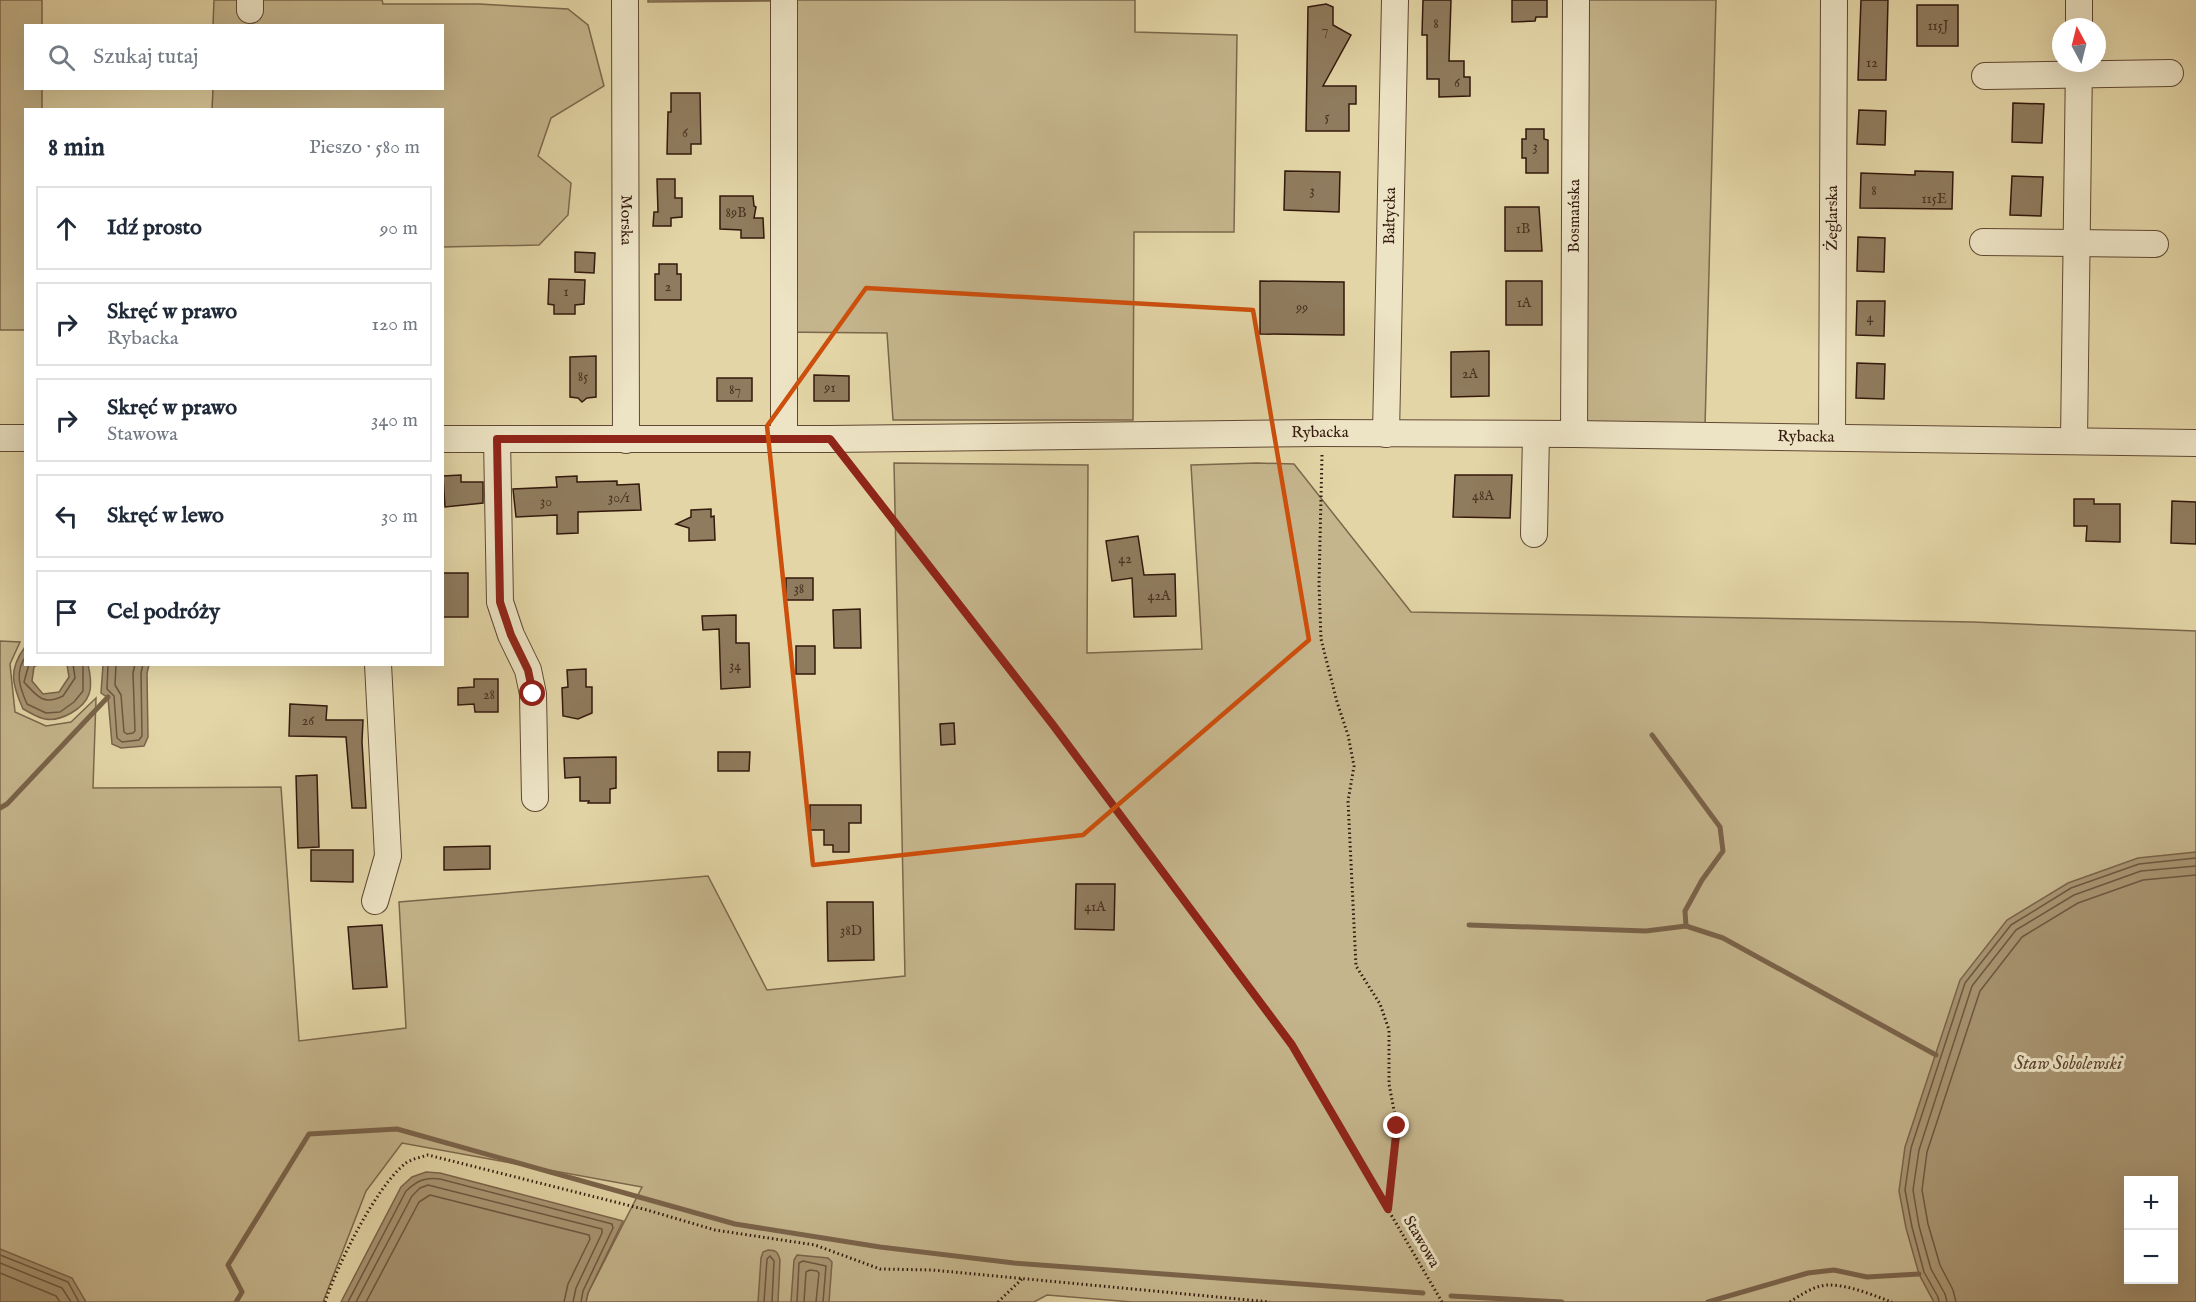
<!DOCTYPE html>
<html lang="pl">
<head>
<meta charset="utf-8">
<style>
  :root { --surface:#fff; --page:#f2f2f3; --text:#1f2937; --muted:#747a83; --line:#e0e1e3 }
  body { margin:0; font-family:"IM FELL English",serif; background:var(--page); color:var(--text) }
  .controls { position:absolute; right:18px; bottom:18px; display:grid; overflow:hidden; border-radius:0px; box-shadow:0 6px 24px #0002 }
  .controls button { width:54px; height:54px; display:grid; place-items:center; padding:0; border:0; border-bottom:2px solid var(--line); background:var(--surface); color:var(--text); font:30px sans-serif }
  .compass { position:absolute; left:2052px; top:18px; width:54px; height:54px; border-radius:50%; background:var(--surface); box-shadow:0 6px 24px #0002; rotate:353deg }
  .stop { position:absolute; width:18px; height:18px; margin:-14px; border:4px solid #8f2418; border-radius:50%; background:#fff }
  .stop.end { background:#8f2418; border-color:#fff; box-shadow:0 2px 6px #0008 }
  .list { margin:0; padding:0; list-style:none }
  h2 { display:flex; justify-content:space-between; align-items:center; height:78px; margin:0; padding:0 24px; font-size:26px }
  h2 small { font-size:20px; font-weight:400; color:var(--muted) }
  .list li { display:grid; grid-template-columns:39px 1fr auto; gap:18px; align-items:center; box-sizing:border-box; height:84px; margin:0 12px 12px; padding:0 12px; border:2px solid var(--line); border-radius:0px }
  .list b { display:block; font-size:22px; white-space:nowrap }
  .list p { margin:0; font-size:20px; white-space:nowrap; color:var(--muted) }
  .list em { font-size:20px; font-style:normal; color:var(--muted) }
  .icon { flex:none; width:33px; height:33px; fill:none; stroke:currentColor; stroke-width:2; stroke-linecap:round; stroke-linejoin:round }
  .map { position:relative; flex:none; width:2196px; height:1302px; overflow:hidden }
  .search { position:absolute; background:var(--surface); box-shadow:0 6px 24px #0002; left:24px; top:24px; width:420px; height:66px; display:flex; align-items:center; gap:15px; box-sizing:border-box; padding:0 21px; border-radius:0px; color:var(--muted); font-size:22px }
  .panel { position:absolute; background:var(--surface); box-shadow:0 6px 24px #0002; left:24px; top:108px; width:420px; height:558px; border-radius:0px }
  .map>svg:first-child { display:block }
  .green { fill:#c5b58c; stroke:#7c674c; stroke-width:1.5 }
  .water { fill:#a89572; stroke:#7a634a; stroke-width:1.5; fill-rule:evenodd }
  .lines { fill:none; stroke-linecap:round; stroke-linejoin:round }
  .shore { stroke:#6e5740; stroke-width:1.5 }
  .stream { stroke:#7a634a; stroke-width:5 }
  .building { fill:#8f7b5d; stroke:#34190d; stroke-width:1.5 }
  .minor-casing { stroke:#604833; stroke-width:28 }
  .path { stroke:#34190d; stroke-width:3; stroke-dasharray:1.5 3; stroke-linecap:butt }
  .minor { stroke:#ede4c5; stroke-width:26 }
  .route { stroke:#8f2418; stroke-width:8 }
  .marked { fill:none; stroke:#cd4f0c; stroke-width:4.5; stroke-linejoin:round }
  .labels { text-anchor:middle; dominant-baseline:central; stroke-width:6; stroke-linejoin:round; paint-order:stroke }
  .number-label { font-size:14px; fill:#4b3221 }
  .street-label { font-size:16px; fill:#34190d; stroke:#ede4c5 }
  .water-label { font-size:18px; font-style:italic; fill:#5d4430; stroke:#ede4c5 }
</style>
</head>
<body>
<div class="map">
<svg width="2196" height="1302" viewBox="0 0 2196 1302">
  <rect width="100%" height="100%" fill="#e3d5a6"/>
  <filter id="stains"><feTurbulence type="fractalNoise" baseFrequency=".00333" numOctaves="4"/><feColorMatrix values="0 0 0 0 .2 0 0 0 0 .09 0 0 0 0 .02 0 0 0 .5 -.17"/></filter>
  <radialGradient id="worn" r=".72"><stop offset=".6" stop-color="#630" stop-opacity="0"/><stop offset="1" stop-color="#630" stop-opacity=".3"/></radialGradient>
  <g class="green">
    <path d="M0 0H42V25L26 26V88L42 89V109L26 110 25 330H0Z"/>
    <path d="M214 0H382L383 4H479L568 9 588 25 604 86 551 118 538 156 571 183 568 215 539 245 443 247 442 110H212L213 89 442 88V26L213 25Z"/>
    <path d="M648 0H1135V32L1237 35 1234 232H1134L1133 420H893L887 333 776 332 775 1 648 2Z"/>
    <path d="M1589 0H1716L1705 427 1585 428Z"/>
    <path d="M894 463 1088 465 1087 653 1202 649 1191 465 1257 463 1294 464 1411 612 1973 622 2196 631V1020L1919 1274 1934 1302H1132L1047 1295 1034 1302H586L588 1293 642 1187 402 1143 366 1191 323 1302H0V641L20 642 10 664 15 712 46 726 71 722 96 698 93 788 281 787 299 1041 406 1028 399 902 708 876 767 990 905 976Z"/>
  </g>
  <g class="water">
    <path d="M25 647 26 664 37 665 34 667 32 681 43 694 59 692 69 677 67 665H88C90 672 92 686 89 694 84 709 60 722 45 719 38 718 29 712 23 709 12 684 8 670 25 647Z"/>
    <path d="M103 665H149L147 673 148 737 144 746 121 748 112 744 108 698 101 693Z"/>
    <path d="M2196 852V1302H1934L1919 1274 1906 1228 1899 1191 1905 1147 1960 980 2007 920 2068 883 2138 858ZM2174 1180V1280H2128V1180Z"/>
    <path d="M426 1172 440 1173 623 1221 588 1293 586 1302H341L401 1187 412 1177Z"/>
    <path d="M0 1249 72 1278 86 1302H0Z"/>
    <path d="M768 1250C776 1250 778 1252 780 1260L778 1302H758L761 1258 763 1252Z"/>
    <path d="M797 1255 828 1258 832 1262 829 1302H791L794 1260Z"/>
  </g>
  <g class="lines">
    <g class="shore">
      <path d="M26 656C14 672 20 688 27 704L46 713 60 712 74 702 83 691V664"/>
      <path d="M29 664 24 682C37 696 43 706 63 696L75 678 73 664"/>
      <path d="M108 664 107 689 114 696 117 738 122 742 139 740 142 736 141 673 143 664"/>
      <path d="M116 664 115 685 121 695 124 732 127 734 133 733 135 731 133 673 135 664"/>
      <path d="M0 1255 68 1282 79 1302"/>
      <path d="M0 1263 62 1288 71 1302"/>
      <path d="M0 1273 56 1296 60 1302"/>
      <path d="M348 1302 406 1191C417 1181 424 1177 440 1179L612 1224 613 1228 583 1291 581 1302"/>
      <path d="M356 1302 412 1196 420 1188 428 1185 602 1229V1233L576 1288 573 1302"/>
      <path d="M366 1302 419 1202 430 1195 589 1235 590 1239 568 1284 564 1302"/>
      <path d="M764 1302 767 1259 770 1256 774 1261 772 1302"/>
      <path d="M797 1302 799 1263 803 1261 826 1266 823 1302"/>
      <path d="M804 1302 806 1272 810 1270 817 1271 819 1273 816 1302"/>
      <path d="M1939 1302 1938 1297 1924 1272 1912 1227 1905 1190 1911 1148 1965 983 2011 925 2071 888 2139 864 2196 858"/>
      <path d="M1947 1302 1945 1294 1931 1269 1919 1226 1913 1190 1919 1150 1972 986 2016 930 2074 895 2141 871 2196 866"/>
      <path d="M1956 1302 1953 1290 1940 1265 1928 1224 1922 1190 1927 1152 1980 991 2022 937 2078 903 2143 880 2196 875"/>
    </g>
    <g class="stream">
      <path d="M1652 735 1720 827 1723 851 1702 880 1685 911 1686 926"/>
      <path d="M0 808 7 804 108 697"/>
      <path d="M1469 925 1646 931 1686 926 1723 938 1936 1055"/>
      <path d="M1451 1296 1562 1302"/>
      <path d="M236 1302 242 1292 228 1265 309 1134 397 1129 735 1224 880 1247 1014 1263 1423 1293"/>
      <path d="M1708 1302 1808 1273 1834 1270 1867 1277 1919 1274"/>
    </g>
  </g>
  <g class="building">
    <path d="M1423 0H1451L1449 61H1464V77H1470V96L1439 97V79H1427V35H1422Z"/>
    <path d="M1512 0H1547V17H1536L1535 21 1512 22Z"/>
    <path d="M1861 0H1888L1886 80H1858Z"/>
    <path d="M1326 4 1333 7V25L1351 35 1323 86H1356V104H1349V131H1306L1308 7Z"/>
    <rect x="1917" y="5" width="41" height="41"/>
    <path d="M671 93H700L701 144H691V154H667L668 112H671Z"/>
    <path d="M2013 103 2044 104 2042 143 2012 142Z"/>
    <path d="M1859 110 1886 111 1885 145 1857 144Z"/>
    <path d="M1526 129H1544V139L1548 140V173H1526V158H1522V139H1526Z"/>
    <path d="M1285 171 1340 172 1339 212 1284 210Z"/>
    <path d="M1915 171 1953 172 1952 209 1860 208 1861 173 1915 175Z"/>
    <path d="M2012 176 2043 177 2041 216 2010 215Z"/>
    <path d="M657 179H675V198H682V217L671 218V226H653L654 212H658Z"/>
    <path d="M720 196H753L754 206 756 207 754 218H763L764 238H741V230L720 229Z"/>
    <path d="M1505 207H1539L1542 251H1505Z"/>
    <path d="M1858 237 1885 238 1884 272 1857 271Z"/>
    <path d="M575 252 595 253 594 273 575 272Z"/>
    <path d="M659 264H677V274H681V300H655V274H659Z"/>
    <path d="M549 279 585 280 584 304 575 305V314H554V305L548 304Z"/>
    <path d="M1260 281 1344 282V335L1260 334Z"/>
    <rect x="1506" y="281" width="36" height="44"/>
    <path d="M1857 301H1885L1884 336 1856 335Z"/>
    <path d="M1489 351V396L1451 397V352Z"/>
    <path d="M596 356V397L587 398 582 402 578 398 570 397V357Z"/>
    <path d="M1857 363 1885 364 1884 399 1856 398Z"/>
    <path d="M814 375 849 376V401H814Z"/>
    <rect x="717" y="378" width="35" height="23"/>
    <path d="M461 475V482H483V503L445 507 443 476Z"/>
    <path d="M1455 475H1512L1510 518 1453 517Z"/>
    <path d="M577 476V482L617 481V485L639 484 641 510 578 512V533L557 534V515L516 517 513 489 557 487 556 477Z"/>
    <path d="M2074 499H2094V504H2120V542L2086 541 2087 526H2074Z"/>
    <path d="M2172 501 2196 502V544L2171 543Z"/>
    <path d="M711 509V517L714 516 715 540 689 541V528L676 524 691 517V510Z"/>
    <path d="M1138 536 1144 575 1175 574 1176 616 1134 617 1132 578 1112 581 1106 541Z"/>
    <rect x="442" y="573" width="26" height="44"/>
    <rect x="786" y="578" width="27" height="22"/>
    <path d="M860 609 861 648H834L833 610Z"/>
    <path d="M736 615V643H749L750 687 721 689 719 629 703 630 702 616Z"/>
    <rect x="796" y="646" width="19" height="28"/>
    <path d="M586 669V687H592V713L578 719 563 716 562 688 568 687 567 670Z"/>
    <path d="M474 679H498V712H475L474 704 458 705V688L474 687Z"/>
    <path d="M290 704 327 706 326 720H363L362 742 366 808H352L346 737 289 736Z"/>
    <path d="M954 723 955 744 941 745 940 724Z"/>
    <path d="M718 752H750L749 771H718Z"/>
    <path d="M616 757V788L610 789V803H588L589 801H580V777L565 778 564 758Z"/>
    <path d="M317 775 319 847 298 848 296 776Z"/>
    <path d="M810 805H861V823H849V852H833V845H824V830H810Z"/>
    <path d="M490 846V869L444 870V847Z"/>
    <path d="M311 850H353V882L311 881Z"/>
    <path d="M1076 884H1115L1114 930 1075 929Z"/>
    <path d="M827 902H873L874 960 828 961Z"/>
    <path d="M382 925 387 987 353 989 348 927Z"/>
  </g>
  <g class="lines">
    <g class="minor-casing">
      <g id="minor">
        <path d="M250 0V10"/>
        <path id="s1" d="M625 0 626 440"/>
        <path d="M2079 27V0"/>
        <path d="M1985 76 2170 73"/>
        <path d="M1983 242 2155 244"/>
        <path id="s2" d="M1386 434 1395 0"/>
        <path id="s3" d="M1574 434 1576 0"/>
        <path id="s4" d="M1832 437 1834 0"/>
        <path d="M0 438H26"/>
        <path id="s5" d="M442 439H829L1320 433 1574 434 2196 443"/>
        <path d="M497 439 500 602 511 635 528 670 533 694 535 798"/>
        <path d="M784 439V0"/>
        <path d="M2074 440 2079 63"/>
        <path d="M1534 534 1536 434"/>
        <path d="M375 901 388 856 378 664"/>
      </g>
    </g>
    <g class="path">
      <path d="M1322 455 1319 584 1321 639 1337 702 1348 735 1354 766 1348 801 1356 966 1380 1004 1389 1030V1084L1397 1126 1388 1207"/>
      <path d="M847 461 1053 725 1292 1045 1442 1302"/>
      <path d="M325 1302C337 1266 376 1186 406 1163 412 1159 421 1157 428 1155L647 1210 715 1230 815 1245 880 1269 932 1270 1270 1302"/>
      <path d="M998 1302 1023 1278"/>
      <path d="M1790 1302C1800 1295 1816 1285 1828 1285 1850 1285 1872 1295 1892 1302"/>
    </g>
    <use href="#minor" class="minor"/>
  </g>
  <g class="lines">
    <path class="route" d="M533 694 528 670 511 635 500 602 497 439H830L1053 725 1292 1045 1388 1209 1397 1126"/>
  </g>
  <path class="marked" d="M866 288 1253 310 1309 640 1083 835 813 865 767 426Z"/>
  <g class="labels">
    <g class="number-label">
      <text x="1436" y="24">8</text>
      <text x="1938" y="26">115J</text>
      <text x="1325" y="30">7</text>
      <text x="1872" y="63">12</text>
      <text x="1457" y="83">6</text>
      <text x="1327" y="117">5</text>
      <text x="685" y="133">6</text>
      <text x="1535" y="147">3</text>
      <text x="1312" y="191">3</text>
      <text x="1874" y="191">8</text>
      <text x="1934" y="199">115E</text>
      <text x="736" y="213">89B</text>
      <text x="1523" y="229">1B</text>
      <text x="668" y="287">2</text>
      <text x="566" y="292">1</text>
      <text x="1524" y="303">1A</text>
      <text x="1302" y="308">99</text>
      <text x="1870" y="318">4</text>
      <text x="1470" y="374">2A</text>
      <text x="583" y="377">85</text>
      <text x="830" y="388">91</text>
      <text x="735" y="390">87</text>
      <text x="1483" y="496">48A</text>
      <text x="619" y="498">30/1</text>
      <text x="546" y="502">30</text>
      <text x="1125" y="559">42</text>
      <text x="799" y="589">38</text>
      <text x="1159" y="596">42A</text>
      <text x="735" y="666">34</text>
      <text x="489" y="695">28</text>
      <text x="308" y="721">26</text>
      <text x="1095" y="907">41A</text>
      <text x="851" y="931">38D</text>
    </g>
    <g class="street-label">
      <text stroke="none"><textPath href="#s2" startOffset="218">Bałtycka</textPath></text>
      <text stroke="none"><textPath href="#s3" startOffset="218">Bosmańska</textPath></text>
      <text stroke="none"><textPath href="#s4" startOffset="219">Żeglarska</textPath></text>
      <text stroke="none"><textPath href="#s1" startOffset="220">Morska</textPath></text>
      <text stroke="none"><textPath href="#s5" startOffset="878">Rybacka</textPath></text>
      <text stroke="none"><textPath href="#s5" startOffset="1364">Rybacka</textPath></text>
      <text transform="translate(1421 1242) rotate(60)">Stawowa</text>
    </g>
    <g class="water-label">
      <text x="2068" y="1064">Staw Sobolewski</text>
    </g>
  </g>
  <rect width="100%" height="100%" filter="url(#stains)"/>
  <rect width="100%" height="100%" fill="url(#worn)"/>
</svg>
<div class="controls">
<button>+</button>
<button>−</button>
</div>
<svg class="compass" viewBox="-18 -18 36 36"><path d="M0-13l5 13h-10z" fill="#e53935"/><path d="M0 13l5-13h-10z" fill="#747a83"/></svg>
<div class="stop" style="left:533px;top:694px"></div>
<div class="stop end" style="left:1397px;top:1126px"></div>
<div class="search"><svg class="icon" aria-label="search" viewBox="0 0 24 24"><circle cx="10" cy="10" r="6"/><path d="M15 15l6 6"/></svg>Szukaj tutaj</div>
<section class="panel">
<h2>8 min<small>Pieszo · 580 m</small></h2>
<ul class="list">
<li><svg class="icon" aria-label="ahead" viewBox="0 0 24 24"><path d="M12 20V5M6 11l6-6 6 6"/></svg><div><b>Idź prosto</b></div><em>90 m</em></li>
<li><svg class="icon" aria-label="right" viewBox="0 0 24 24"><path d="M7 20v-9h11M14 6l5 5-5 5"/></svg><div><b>Skręć w prawo</b><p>Rybacka</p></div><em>120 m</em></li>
<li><svg class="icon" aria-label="right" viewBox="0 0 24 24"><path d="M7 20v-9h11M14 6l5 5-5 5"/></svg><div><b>Skręć w prawo</b><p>Stawowa</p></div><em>340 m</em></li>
<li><svg class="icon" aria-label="left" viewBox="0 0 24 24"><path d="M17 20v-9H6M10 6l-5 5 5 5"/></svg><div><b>Skręć w lewo</b></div><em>30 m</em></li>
<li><svg class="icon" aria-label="arrive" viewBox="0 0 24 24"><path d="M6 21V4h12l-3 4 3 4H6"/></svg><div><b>Cel podróży</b></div></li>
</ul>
</section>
</div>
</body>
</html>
